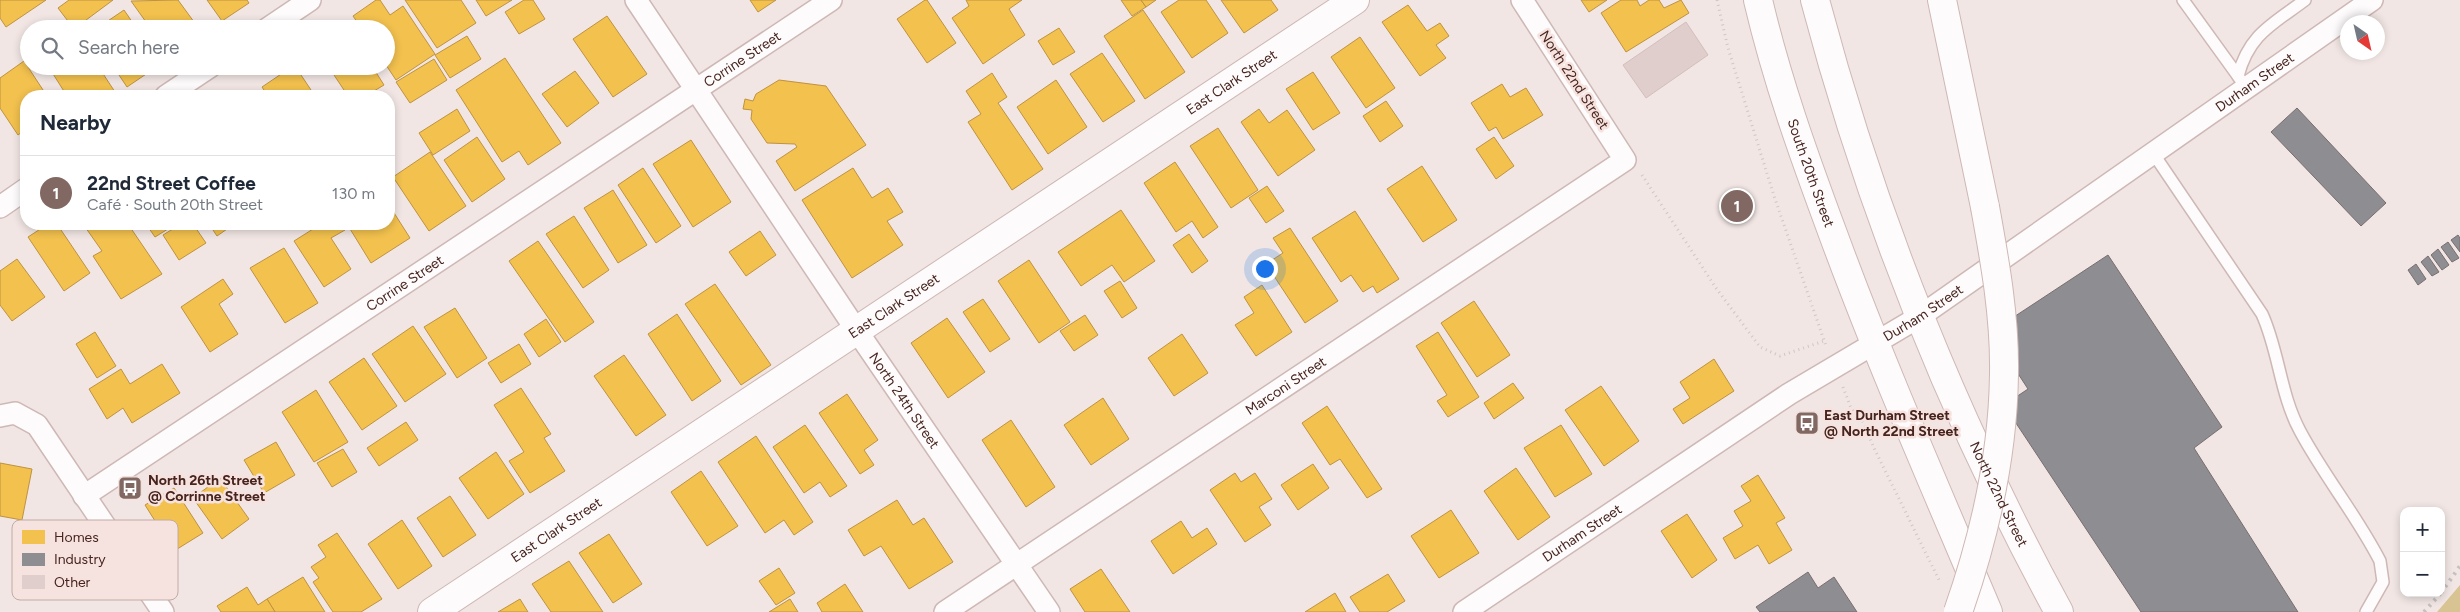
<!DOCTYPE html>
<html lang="en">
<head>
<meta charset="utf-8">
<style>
  :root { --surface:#fff; --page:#f2f2f3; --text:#1f2937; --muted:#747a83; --line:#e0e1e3; --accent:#826863 }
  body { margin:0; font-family:Figtree,sans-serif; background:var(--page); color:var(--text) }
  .controls { position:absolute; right:15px; bottom:15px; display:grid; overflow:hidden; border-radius:10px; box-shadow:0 2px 8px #0003 }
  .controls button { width:45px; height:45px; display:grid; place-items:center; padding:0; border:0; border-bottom:1px solid var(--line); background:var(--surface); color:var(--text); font:25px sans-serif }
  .compass { position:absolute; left:2340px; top:15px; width:45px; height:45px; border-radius:50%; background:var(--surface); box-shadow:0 2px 8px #0003; rotate:146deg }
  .you { position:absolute; left:1264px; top:268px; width:18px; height:18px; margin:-12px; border:4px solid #fff; border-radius:50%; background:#1a73e8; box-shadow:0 0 0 8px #1a73e833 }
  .badge { display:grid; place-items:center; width:32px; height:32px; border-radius:50%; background:var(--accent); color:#fff; font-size:16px; font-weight:700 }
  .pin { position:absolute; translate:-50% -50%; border:2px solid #fff; box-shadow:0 1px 5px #0006 }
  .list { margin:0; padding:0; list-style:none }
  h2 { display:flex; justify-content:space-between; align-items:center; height:65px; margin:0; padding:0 20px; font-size:21px }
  h2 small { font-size:16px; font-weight:400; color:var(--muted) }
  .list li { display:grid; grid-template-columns:32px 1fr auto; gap:15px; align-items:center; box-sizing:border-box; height:75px; padding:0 20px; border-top:1px solid var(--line) }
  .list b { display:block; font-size:19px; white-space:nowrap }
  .list p { margin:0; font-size:16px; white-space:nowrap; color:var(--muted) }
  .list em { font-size:16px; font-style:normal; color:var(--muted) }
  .icon { flex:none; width:28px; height:28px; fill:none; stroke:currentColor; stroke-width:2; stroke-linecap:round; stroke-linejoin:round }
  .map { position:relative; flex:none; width:2460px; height:612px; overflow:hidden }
  .search { position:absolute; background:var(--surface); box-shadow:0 2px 8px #0003; left:20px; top:20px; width:375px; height:55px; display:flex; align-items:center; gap:12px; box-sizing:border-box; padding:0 18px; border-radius:28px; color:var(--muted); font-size:19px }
  .panel { position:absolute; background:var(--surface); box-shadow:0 2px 8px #0003; left:20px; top:90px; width:375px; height:140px; border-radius:20px }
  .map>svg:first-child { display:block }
  .forest { fill:#d8c393 }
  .homes { fill:#f2c14e; stroke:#bf9240 }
  .industry { fill:#8d8d92; stroke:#786e6f }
  .building { fill:#dfcecb; stroke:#d4bebb }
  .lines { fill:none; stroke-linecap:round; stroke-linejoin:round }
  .service-casing { stroke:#ceb8b5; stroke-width:14 }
  .minor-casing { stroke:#ceb8b5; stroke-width:24 }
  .tertiary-casing { stroke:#ceb8b5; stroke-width:30 }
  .primary-casing { stroke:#ceb8b5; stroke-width:30 }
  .motorway-casing { stroke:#ceb8b5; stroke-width:30 }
  .path { stroke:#cec7c5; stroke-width:3; stroke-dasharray:1 4; stroke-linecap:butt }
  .service { stroke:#fdfbfb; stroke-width:11 }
  .minor { stroke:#fdfbfb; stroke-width:21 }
  .tertiary { stroke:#fdfbfb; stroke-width:28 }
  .primary { stroke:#fdfbfb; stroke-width:28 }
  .motorway { stroke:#fdfbfb; stroke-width:28 }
  .rail { stroke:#c6c1c0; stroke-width:4; stroke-dasharray:2.5 5; stroke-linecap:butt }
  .motorway-bridge-casing { stroke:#ceb8b5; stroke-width:30; stroke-linecap:butt }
  .motorway-bridge { stroke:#fdfbfb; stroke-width:28 }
  .labels { text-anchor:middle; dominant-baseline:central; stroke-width:5; stroke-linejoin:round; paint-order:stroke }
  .street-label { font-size:14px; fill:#47241e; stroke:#f6e3df }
  .poi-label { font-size:14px; font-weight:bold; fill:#47241e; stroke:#f6e3df; text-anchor:start }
  .key { fill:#f6e3df; stroke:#c2aaa5; stroke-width:1 }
  .key-label { font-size:14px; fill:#47241e }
</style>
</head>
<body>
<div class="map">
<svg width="2460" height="612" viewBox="0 0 2460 612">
  <rect width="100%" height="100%" fill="#f1e6e4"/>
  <path class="forest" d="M2460 585V612H2437Z"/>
  <g class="homes">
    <path d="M0 0H46L6 27 0 18Z"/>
    <path d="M69 0H113L74 29 58 8Z"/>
    <path d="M178 0 197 26 194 29H151L131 1Z"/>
    <path d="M207 0H247L249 3 222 21Z"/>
    <path d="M376 0H380L390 15 403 6 435 54 396 80 386 65V29H362L353 16Z"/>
    <path d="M405 0H461L476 23 437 48Z"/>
    <path d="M476 0H512L486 16Z"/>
    <path d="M524 0H533L545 19 519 34 505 12Z"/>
    <path d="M750 0H776L758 12Z"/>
    <path d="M925 0H927L956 43 927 63 897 19Z"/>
    <path d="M966 0H1022L1009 9 1025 35 983 64 952 18 969 6Z"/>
    <path d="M1121 0H1141L1146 7 1132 16Z"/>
    <path d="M1141 0H1156L1146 7Z"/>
    <path d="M1179 0H1206L1228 33 1192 58 1161 12Z"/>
    <path d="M1221 0H1271L1278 10 1244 33Z"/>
    <path d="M1581 0H1607L1589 12Z"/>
    <path d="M1621 0H1637L1640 6 1649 0H1659L1664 8 1681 0 1689 13 1626 52 1601 13Z"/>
    <path d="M1408 5 1427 31 1440 23 1449 36 1436 45 1446 58 1420 76 1382 22Z"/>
    <path d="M124 10 137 29H96Z"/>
    <path d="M1143 10 1185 72 1145 99 1104 36Z"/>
    <path d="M607 16 647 74 613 97 573 39Z"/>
    <path d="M343 22 348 29H333Z"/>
    <path d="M1059 28 1075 52 1053 65 1038 41Z"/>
    <path d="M467 36 481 59 450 78 435 55Z"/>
    <path d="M1360 37 1395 88 1366 108 1331 57Z"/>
    <path d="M1102 53 1135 101 1103 122 1070 74Z"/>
    <path d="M505 58 561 143 528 165 519 151 502 162 456 90Z"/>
    <path d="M434 59 447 80 410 103 396 82Z"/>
    <path d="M24 61 47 96H26V129L18 135 0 108V78Z"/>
    <path d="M48 66H98L115 92 109 96H67Z"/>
    <path d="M113 66H158L127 87Z"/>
    <path d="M293 66H295L315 96H268L262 87Z"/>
    <path d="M328 66H372L384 85 369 94 370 96H348Z"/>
    <path d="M575 71 599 103 567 127 542 94Z"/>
    <path d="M1313 72 1340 113 1313 130 1286 89Z"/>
    <path d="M992 73 1007 97 998 103 1043 169 1012 190 968 122 981 114 966 91Z"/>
    <path d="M779 80 826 86 866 145 795 191 776 161 797 147 795 144 767 143 751 119 752 110 743 109 745 99 753 101 756 94Z"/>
    <path d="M1056 80 1087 127 1048 154 1017 107Z"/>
    <path d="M1502 84 1510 97 1526 88 1543 115 1503 139 1496 127 1489 131 1471 103Z"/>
    <path d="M1386 101 1403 126 1380 142 1363 116Z"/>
    <path d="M457 109 470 131 433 155 419 133Z"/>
    <path d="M1259 109 1269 123 1287 110 1315 150 1278 176 1241 122Z"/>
    <path d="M1218 128 1258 190 1231 208 1190 146Z"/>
    <path d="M477 137 505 179 472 202 444 160Z"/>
    <path d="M1494 137 1514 166 1496 179 1476 149Z"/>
    <path d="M691 140 731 202 693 227 653 164Z"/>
    <path d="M430 152 466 206 429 231 393 177Z"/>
    <path d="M1175 162 1218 227 1203 238 1192 221 1176 232 1144 183Z"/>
    <path d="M1422 166 1457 220 1423 242 1387 189Z"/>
    <path d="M643 168 681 226 656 243 618 185Z"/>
    <path d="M853 168 872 198 888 188 903 212 887 221 903 245 852 278 802 200Z"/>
    <path d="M1267 186 1284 211 1266 223 1249 198Z"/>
    <path d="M613 190 647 245 618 263 584 208Z"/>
    <path d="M389 205 410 238 371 263 347 224H389Z"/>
    <path d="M1121 210 1155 261 1124 282 1112 265 1081 286 1058 252Z"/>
    <path d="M1355 211 1399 279 1377 293 1373 286 1363 292 1351 275 1341 282 1312 238Z"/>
    <path d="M574 216 609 270 583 288 546 234Z"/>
    <path d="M48 224H57L90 273 64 291 28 237Z"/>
    <path d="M83 224H128L162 274 121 299 93 256 102 251Z"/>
    <path d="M146 224H176L155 237Z"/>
    <path d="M181 224H193L206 243 179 260 163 235Z"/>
    <path d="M209 224H228L230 227 217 236Z"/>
    <path d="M321 224H341L345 230 331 238 351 269 324 287 294 241Z"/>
    <path d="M1290 228 1338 301 1305 323 1266 264 1283 253 1273 238Z"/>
    <path d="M760 231 776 255 746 276 729 252Z"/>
    <path d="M1189 234 1208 261 1192 273 1173 245Z"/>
    <path d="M538 241 594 322 565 342 509 261Z"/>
    <path d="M284 248 318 303 285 323 250 268Z"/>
    <path d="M17 259 45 297 12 321 0 305V271Z"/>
    <path d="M1029 260 1070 322 1039 343 998 281Z"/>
    <path d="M223 279 233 294 219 304 238 334 210 352 181 307Z"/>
    <path d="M1120 281 1137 308 1122 318 1104 291Z"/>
    <path d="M715 284 771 365 741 385 685 304Z"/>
    <path d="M1262 285 1292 332 1256 356 1235 325 1254 313 1244 297Z"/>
    <path d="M983 299 1010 339 990 352 963 312Z"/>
    <path d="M1474 301 1510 355 1477 377 1441 323Z"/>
    <path d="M455 308 487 358 457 378 424 327Z"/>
    <path d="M677 314 721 381 692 401 648 334Z"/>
    <path d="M1085 315 1098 335 1074 351 1060 331Z"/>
    <path d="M947 318 985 372 948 398 911 343Z"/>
    <path d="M546 319 561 342 539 357 524 334Z"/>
    <path d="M413 326 446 374 405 402 372 354Z"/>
    <path d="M95 332 116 366 97 378 76 344Z"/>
    <path d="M1438 332 1479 397 1448 417 1437 401 1447 395 1416 346Z"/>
    <path d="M1182 334 1208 373 1174 396 1148 358Z"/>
    <path d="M519 344 531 364 501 383 488 363Z"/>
    <path d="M624 355 666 415 636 436 594 376Z"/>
    <path d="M364 358 397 406 362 430 329 382Z"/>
    <path d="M1714 359 1734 391 1683 424 1673 409 1690 398 1680 382Z"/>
    <path d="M162 364 180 393 132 423 123 408 107 419 89 389 121 369 130 384Z"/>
    <path d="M1513 383 1524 398 1494 419 1484 403Z"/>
    <path d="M1601 386 1639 441 1604 466 1565 410Z"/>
    <path d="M521 388 551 434 544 438 565 471 530 493 509 461 524 452 494 405Z"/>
    <path d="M316 390 348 442 314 462 282 412Z"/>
    <path d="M847 394 878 440 864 450 874 465 860 474 819 413Z"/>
    <path d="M1103 398 1129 439 1091 465 1064 425Z"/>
    <path d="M1327 406 1382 489 1367 498 1340 459 1330 465 1302 423Z"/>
    <path d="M1011 420 1055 487 1026 507 982 440Z"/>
    <path d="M406 422 418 440 379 466 367 448Z"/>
    <path d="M805 425 847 486 830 497 820 482 804 493 773 447Z"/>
    <path d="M1561 425 1592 474 1555 497 1524 448Z"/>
    <path d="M756 436 813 522 794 535 784 520 765 533 718 462Z"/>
    <path d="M276 442 295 475 264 493 244 460Z"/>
    <path d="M343 449 357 472 332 487 317 463Z"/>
    <path d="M496 452 524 494 488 519 459 478Z"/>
    <path d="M0 463 32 469 22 520 0 516Z"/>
    <path d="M1313 464 1329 488 1298 510 1281 485Z"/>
    <path d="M1516 468 1550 517 1518 540 1484 491Z"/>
    <path d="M701 471 738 526 707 546 671 492Z"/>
    <path d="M1235 473 1241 482 1255 473 1272 499 1259 507 1271 525 1245 542 1210 490Z"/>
    <path d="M1758 475 1785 518 1776 523 1792 550 1769 564 1758 545 1735 559 1723 538 1743 526 1734 511 1751 501 1741 486Z"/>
    <path d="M220 478 249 519 222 539 193 498Z"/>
    <path d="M174 488 203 533 174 551 145 505Z"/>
    <path d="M450 496 476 535 443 557 417 518Z"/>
    <path d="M897 500 913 525 924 518 953 562 909 589 881 546 864 556 848 530Z"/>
    <path d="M1451 510 1479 553 1439 578 1411 536Z"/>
    <path d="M1687 514 1717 560 1692 578 1661 531Z"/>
    <path d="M402 520 432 566 398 589 368 544Z"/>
    <path d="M1181 521 1192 538 1207 528 1217 544 1173 574 1151 541Z"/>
    <path d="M337 533 382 599 361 612H333L313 582 319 578 311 567 326 557 318 545Z"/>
    <path d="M609 534 642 584 613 603 579 553Z"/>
    <path d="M569 561 603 612H551L532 584Z"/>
    <path d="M779 568 795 593 776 605 759 581Z"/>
    <path d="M1101 569 1130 612H1085L1070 589Z"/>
    <path d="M1388 574 1405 601 1387 612H1360L1350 597Z"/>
    <path d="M303 577 325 612H275L267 599Z"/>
    <path d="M845 584 863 612H822L817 603Z"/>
    <path d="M247 587 258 605 267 599 275 612H221L217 606Z"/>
    <path d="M1335 593 1346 612H1305Z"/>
    <path d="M520 599 528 612H498Z"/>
    <path d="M790 599 798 612H769Z"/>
  </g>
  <g class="industry">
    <path d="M2297 108 2386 203 2361 226 2271 132Z"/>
    <path d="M2458 235 2460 238V252L2451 240Z"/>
    <path d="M2448 242 2459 258 2452 262 2441 247Z"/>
    <path d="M2438 249 2449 265 2442 270 2431 255Z"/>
    <path d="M2108 255 2222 427 2194 448 2298 612H2141L2004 405 2028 389 1991 332Z"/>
    <path d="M2428 256 2439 272 2432 276 2421 262Z"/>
    <path d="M2416 264 2426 279 2418 285 2408 270Z"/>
    <path d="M1808 572 1818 588 1834 577 1857 612H1760L1756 607Z"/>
  </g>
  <path class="building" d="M1686 22 1708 55 1646 98 1623 65Z"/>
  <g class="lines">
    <g class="service-casing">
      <g id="service">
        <path d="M2183 0 2238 76"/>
        <path d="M2246 88 2238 76C2249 34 2273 24 2305 0"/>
        <path d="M2153 153 2262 314C2279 351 2280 394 2300 431 2324 476 2357 516 2380 561L2383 582 2366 612"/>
      </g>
    </g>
    <g class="minor-casing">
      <g id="minor">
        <path id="s1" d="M636 0 857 331 1049 612"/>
        <path d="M267 29 310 0"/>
        <path d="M166 96 211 66"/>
        <path d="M0 207 26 189"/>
        <path d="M0 416 15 413 37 425 163 612"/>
        <path id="s2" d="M84 496 831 0"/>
        <path id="s3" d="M945 612 1625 160 1522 0"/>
        <path id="s4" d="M1464 612 1789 394 1919 317 2372 0"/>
      </g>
    </g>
    <g class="tertiary-casing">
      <g id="tertiary">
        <path id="s5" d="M432 612 1355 0"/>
      </g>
    </g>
    <g class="primary-casing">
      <g id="primary">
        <path id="s6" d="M1758 0C1777 81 1804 156 1833 234 1880 362 1935 487 1988 612"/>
        <path id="s7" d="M1815 0C1871 212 1954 419 2059 612"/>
      </g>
    </g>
    <g class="motorway-casing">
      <path id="motorway" d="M1942 0 1985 207"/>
    </g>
    <g class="path">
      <path d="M1717 0 1728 48 1774 196 1826 346"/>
      <path d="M1642 175 1716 288 1760 347 1780 356 1824 341"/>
      <path d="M1843 387 1851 408 1864 423 1873 446 1940 582"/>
    </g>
    <use href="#service" class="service"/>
    <use href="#minor" class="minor"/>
    <use href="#tertiary" class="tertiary"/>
    <use href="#primary" class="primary"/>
    <use href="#motorway" class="motorway"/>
    <g class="rail">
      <path d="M2441 593 2460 566"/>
      <path d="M2424 612 2441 593"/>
    </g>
    <g class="motorway-bridge-casing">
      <path id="motorway-bridge" d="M1958 612C1985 535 2003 456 2004 374 2005 317 1995 262 1985 207"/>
    </g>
    <use href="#motorway-bridge" class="motorway-bridge"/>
  </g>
  <defs>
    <g id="bus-square" transform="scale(1.25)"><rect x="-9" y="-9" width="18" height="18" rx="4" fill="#826863" stroke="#f6e3df"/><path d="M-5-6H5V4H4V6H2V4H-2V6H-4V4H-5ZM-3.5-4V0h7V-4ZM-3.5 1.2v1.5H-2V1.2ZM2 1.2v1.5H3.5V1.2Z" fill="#fff"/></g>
  </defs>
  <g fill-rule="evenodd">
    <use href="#bus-square" x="1807" y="423"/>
    <use href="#bus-square" x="130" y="488"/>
  </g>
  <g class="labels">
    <g class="street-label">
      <text stroke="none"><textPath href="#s2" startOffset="790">Corrine Street</textPath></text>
      <text transform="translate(1574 80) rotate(57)">North 22nd Street</text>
      <text stroke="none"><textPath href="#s5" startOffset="959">East Clark Street</textPath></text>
      <text stroke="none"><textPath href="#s4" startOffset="952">Durham Street</textPath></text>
      <text stroke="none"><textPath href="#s6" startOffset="181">South 20th Street</textPath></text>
      <text stroke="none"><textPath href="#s2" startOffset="385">Corrine Street</textPath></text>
      <text stroke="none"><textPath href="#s5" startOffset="554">East Clark Street</textPath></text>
      <text stroke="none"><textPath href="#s4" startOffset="548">Durham Street</textPath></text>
      <text stroke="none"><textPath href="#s3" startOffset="409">Marconi Street</textPath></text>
      <text stroke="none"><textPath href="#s1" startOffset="482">North 24th Street</textPath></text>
      <text stroke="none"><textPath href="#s7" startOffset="528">North 22nd Street</textPath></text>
      <text stroke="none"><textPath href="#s5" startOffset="149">East Clark Street</textPath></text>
      <text stroke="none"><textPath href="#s4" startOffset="142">Durham Street</textPath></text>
    </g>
    <g class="poi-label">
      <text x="1824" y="415">East Durham Street<tspan x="1824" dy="16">@ North 22nd Street</tspan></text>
      <text x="148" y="480">North 26th Street<tspan x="148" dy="16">@ Corrinne Street</tspan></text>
    </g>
  </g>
  <rect x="12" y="520" width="166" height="80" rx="8" class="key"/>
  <rect x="22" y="530" width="23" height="14" fill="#f2c14e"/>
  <rect x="22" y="553" width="23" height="13" fill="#8d8d92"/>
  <rect x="22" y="575" width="23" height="14" fill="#dfcecb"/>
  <g class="key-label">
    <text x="54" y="542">Homes</text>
    <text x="54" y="564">Industry</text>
    <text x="54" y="587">Other</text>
  </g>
</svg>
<div class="controls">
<button>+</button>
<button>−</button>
</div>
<svg class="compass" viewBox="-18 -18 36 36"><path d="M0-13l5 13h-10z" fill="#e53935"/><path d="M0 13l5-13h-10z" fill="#747a83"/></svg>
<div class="you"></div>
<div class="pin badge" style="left:1737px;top:206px">1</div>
<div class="search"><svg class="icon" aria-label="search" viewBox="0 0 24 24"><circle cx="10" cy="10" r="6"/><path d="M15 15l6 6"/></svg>Search here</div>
<section class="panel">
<h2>Nearby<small></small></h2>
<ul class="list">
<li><span class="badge">1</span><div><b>22nd Street Coffee</b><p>Café · South 20th Street</p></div><em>130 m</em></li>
</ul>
</section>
</div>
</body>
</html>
